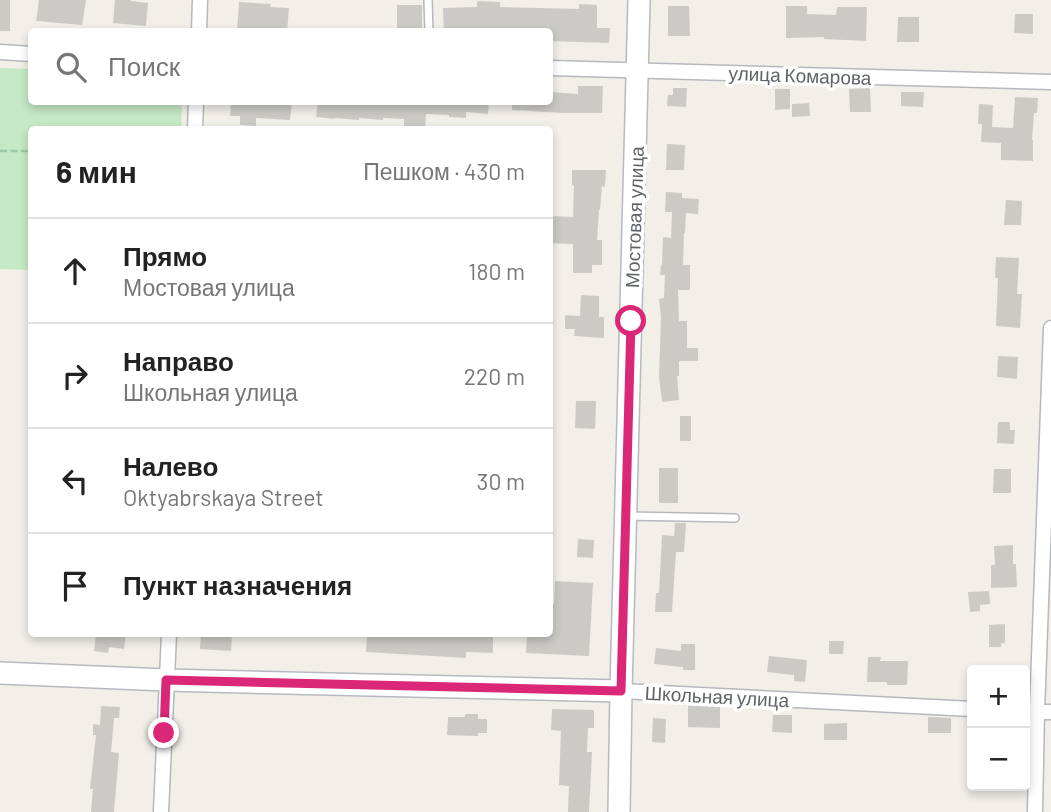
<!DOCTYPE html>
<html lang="ru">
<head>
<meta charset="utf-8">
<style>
  :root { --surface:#fff; --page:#f6f6f6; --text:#222; --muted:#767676; --line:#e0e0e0 }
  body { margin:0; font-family:Barlow,sans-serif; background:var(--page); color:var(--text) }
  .controls { position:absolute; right:21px; bottom:21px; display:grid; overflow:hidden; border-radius:7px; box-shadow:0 4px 10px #0003 }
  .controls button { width:63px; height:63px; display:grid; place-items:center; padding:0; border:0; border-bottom:2px solid var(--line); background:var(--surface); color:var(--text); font:35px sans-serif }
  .stop { position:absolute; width:21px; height:21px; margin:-16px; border:5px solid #db2777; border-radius:50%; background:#fff }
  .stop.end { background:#db2777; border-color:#fff; box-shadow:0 2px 7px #0008 }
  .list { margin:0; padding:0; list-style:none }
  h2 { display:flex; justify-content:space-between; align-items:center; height:91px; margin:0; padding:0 28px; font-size:30px }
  h2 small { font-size:23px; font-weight:400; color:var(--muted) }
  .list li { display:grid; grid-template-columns:46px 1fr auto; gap:21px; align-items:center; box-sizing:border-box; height:105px; padding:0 28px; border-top:2px solid var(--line) }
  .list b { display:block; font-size:26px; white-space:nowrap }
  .list p { margin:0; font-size:23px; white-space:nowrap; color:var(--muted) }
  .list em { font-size:23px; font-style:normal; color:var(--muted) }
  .icon { flex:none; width:38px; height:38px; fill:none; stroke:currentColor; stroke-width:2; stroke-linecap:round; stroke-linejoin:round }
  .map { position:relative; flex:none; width:1051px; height:812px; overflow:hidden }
  .search { position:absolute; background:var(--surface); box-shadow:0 4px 10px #0003; left:28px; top:28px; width:525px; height:77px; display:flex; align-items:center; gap:18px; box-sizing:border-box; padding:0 24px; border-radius:7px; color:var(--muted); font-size:26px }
  .panel { position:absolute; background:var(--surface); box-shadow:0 4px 10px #0003; left:28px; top:126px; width:525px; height:511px; border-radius:7px }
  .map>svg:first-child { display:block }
  .green { fill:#c5e8c5 }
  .building { fill:#cccac5 }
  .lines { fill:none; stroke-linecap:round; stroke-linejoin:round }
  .lane-casing { stroke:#b5b8bc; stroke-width:10 }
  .street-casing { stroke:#b5b8bc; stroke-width:17 }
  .secondary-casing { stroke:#b6babf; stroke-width:24 }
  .path { stroke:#9cc7a9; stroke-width:2.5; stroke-dasharray:7 3.5; stroke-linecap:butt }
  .lane { stroke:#fff; stroke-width:7 }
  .street { stroke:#fff; stroke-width:14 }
  .secondary { stroke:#fff; stroke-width:21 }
  .route { stroke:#db2777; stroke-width:9 }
  .labels { text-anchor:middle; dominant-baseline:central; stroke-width:7; stroke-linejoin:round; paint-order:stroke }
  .street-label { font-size:19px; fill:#5f6368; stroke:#fff }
</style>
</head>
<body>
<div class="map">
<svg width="1051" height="812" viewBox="0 0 1051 812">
  <rect width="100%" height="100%" fill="#f1efe8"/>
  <path class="green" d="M0 68 31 69 32 102H182L181 129 32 130 31 270 0 269Z"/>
  <g class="building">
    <rect x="0" y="0" width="10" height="31"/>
    <path d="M39 0H86L82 25 36 21Z"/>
    <path d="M115 0H131V1L148 3 146 26 113 23Z"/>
    <path d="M477 1 500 2V7L579 9V4L597 5V28H610L609 43 550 41V32L475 30V32H444L443 8 477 7Z"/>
    <path d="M239 2 271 4 270 7 289 8 287 32H237Z"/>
    <rect x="397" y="5" width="25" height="27"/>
    <path d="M668 6H689L690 36H668Z"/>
    <path d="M786 6H807V14L836 15 837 7H867L866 41 824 39V37L786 38Z"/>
    <path d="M1015 14H1033V34L1014 33Z"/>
    <path d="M898 17H919V42H897Z"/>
    <path d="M578 86H603L602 113H563L512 110V102H550V92L578 94Z"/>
    <path d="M673 88H687L686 107 667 106 668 95H673Z"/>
    <path d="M870 88 871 112H850L849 89Z"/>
    <path d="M775 89H790V109L775 110Z"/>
    <path d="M901 92H924L923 107 901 106Z"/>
    <path d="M1015 97 1038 98 1037 113H1034L1032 140H1033V161L1001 160V143L981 142 982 124H978L979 104 993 105 992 127 1013 128Z"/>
    <path d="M231 102H292L290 120 256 118V126L240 125V116H230Z"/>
    <path d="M318 102H489L488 114 466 112V118L449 117V115L426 114 425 128 404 126V119L383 118V120L359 118V120L335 118V119L316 117Z"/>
    <path d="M809 103 810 116 792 117V104Z"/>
    <path d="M667 144 685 145 684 170H666Z"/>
    <path d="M572 170H606L605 187 602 186 600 210H599L597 240H602V265H592V273H573V244L550 243V216L573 217 574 186 572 185Z"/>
    <path d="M666 192 682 193V198L699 199 698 214 686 213 685 233H684L683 265H690V290H678L679 321H687V348H698V361H679V376H677L679 400 662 402 659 376 661 317 659 299 664 298 665 275H660L661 265H662L663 237 671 238 672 212H665Z"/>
    <path d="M1006 200 1022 201 1021 225H1004Z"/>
    <path d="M996 257 1019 258 1017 294H1022L1020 328 996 326 998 278H995Z"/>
    <path d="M581 295 599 296V317H604V338L574 336 575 329H565V315L580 316Z"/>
    <path d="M998 356 1018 357 1017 379 997 377Z"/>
    <path d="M576 401H596L595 429 575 428Z"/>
    <rect x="680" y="416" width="11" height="25"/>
    <path d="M998 422H1010V430H1015L1014 444 997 443Z"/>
    <rect x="659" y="468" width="19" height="35"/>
    <path d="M994 469H1011V493H993Z"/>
    <path d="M675 523H686L684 552H676L672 612H655L656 593H659L662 535 674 536Z"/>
    <path d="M578 539 594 540 593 558 577 557Z"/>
    <path d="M1013 545V564H1016L1017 587 991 588V565H995L994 546Z"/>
    <path d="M555 581 593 583 589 656 526 653 527 634H550V604H554Z"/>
    <path d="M989 591 990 604 980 605V611L970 612 968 592Z"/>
    <path d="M1005 624V643H1001V647H989V625Z"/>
    <path d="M96 634 107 636V634H126L124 649 109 647 108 653 94 651Z"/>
    <path d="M201 634H232L231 651 200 649Z"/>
    <path d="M367 634H493V653L466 652V658L366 652Z"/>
    <path d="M829 641H844L843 654H829Z"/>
    <path d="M681 644H695V670H683V667L654 664 656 648 681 651Z"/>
    <path d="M769 656 807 660 805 682 794 681V675L767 672Z"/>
    <path d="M868 657H881L880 661H908L907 685H887V682H867Z"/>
    <path d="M688 704 720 706V728L688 727Z"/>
    <path d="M101 706 120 707 119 718H114L111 752 119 753 114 812H91L93 789H90L96 735H93V724L100 725Z"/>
    <path d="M552 709 594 710V728H588L587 752H592L589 812H568L569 786 559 785 561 731 551 730Z"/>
    <path d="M465 714H478V719H487V733H478V736L447 735 448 717H465Z"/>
    <path d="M773 715H792V733L772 732Z"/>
    <path d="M928 717 951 718V733H928Z"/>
    <path d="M653 718 666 719 665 743 652 742Z"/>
    <path d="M847 723V740H824V724Z"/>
  </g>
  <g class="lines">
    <g class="lane-casing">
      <g id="lane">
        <path d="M428 0 429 32"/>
        <path d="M627 516 735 518"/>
      </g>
    </g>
    <g class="street-casing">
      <g id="street">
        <path d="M199 32 200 0"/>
        <path d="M0 52 32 54"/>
        <path d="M550 68 1051 82"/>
        <path d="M195 130 196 102"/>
        <path d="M621 691 972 709"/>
        <path d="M1025 712H1051"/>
        <path d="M161 812 169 634"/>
        <path d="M1035 812 1037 712 1051 328"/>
      </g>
    </g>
    <g class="secondary-casing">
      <g id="secondary">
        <path d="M0 673 166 680 621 691"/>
        <path d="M619 812 621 691 639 0"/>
      </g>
    </g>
    <path class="path" d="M0 151H32"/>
    <use href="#lane" class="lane"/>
    <use href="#street" class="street"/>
    <use href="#secondary" class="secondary"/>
  </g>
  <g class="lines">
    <path class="route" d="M164 733 166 680 621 691 631 321"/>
  </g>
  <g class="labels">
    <g class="street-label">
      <text transform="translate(800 75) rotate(2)">улица Комарова</text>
      <text transform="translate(634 217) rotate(-88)">Мостовая улица</text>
      <text transform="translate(717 696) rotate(3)">Школьная улица</text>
    </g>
  </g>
</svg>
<div class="controls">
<button>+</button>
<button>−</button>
</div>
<div class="stop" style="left:631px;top:321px"></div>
<div class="stop end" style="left:164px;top:733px"></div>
<div class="search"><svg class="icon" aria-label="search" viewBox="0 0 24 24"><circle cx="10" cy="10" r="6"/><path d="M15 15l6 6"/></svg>Поиск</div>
<section class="panel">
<h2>6 мин<small>Пешком · 430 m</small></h2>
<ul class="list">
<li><svg class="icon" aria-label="ahead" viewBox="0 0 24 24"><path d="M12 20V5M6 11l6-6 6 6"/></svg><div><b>Прямо</b><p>Мостовая улица</p></div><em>180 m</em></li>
<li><svg class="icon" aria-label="right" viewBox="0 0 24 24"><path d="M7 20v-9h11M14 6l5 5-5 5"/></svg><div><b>Направо</b><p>Школьная улица</p></div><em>220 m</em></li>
<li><svg class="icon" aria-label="left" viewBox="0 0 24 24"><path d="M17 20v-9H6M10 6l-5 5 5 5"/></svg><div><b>Налево</b><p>Oktyabrskaya Street</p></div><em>30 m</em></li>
<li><svg class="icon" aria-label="arrive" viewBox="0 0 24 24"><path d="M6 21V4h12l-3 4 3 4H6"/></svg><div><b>Пункт назначения</b></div></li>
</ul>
</section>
</div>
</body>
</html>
